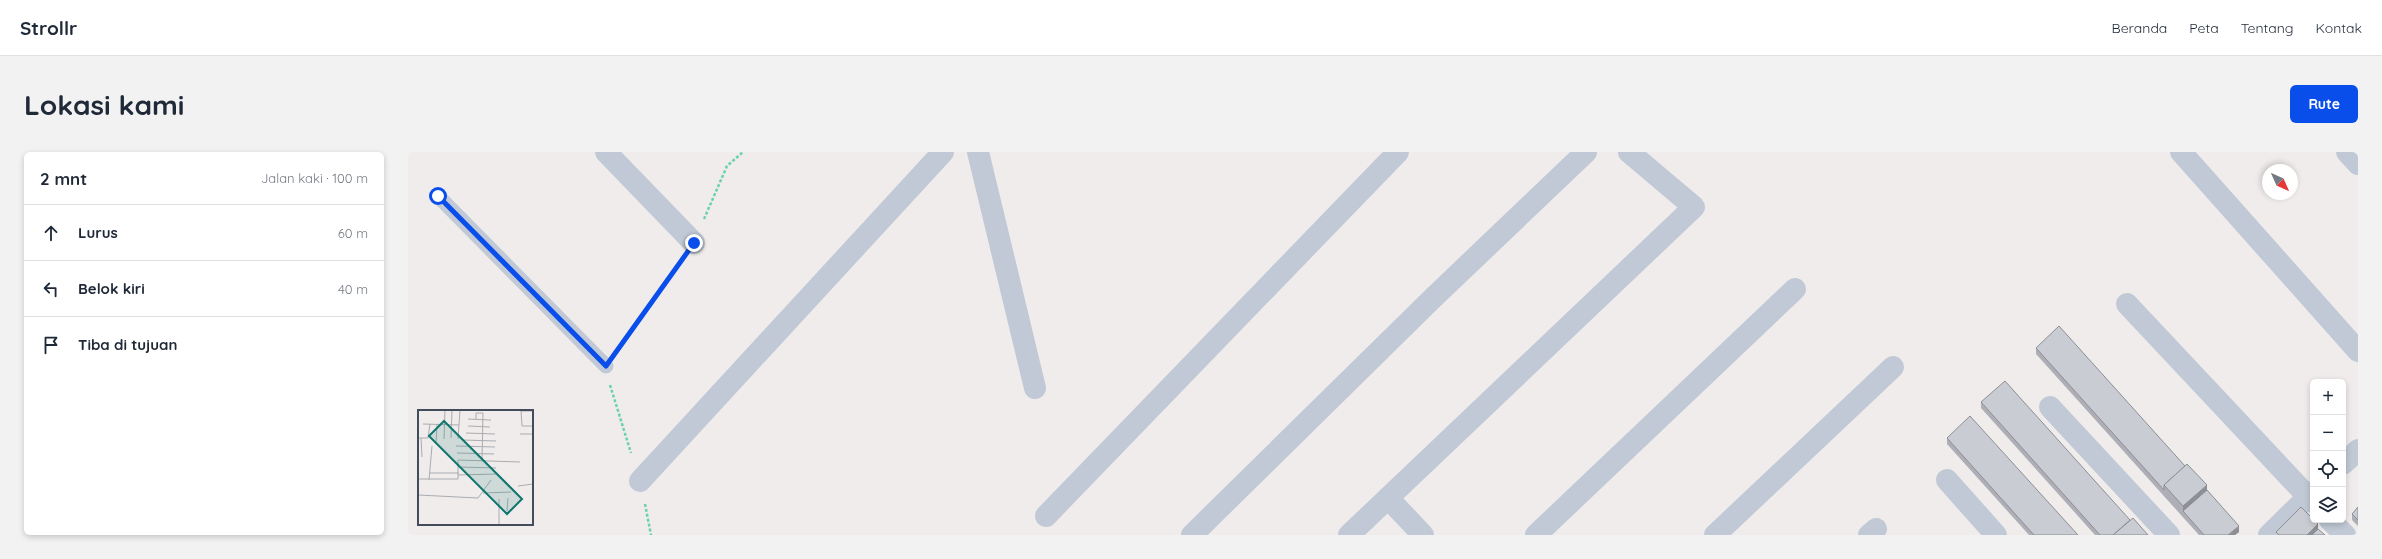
<!DOCTYPE html>
<html lang="id">
<head>
<meta charset="utf-8">
<style>
  :root { --surface:#fff; --page:#f2f2f3; --text:#1f2937; --muted:#747a83; --line:#e0e1e3; --accent:#094eeb }
  body { margin:0; font-family:Quicksand,sans-serif; background:var(--page); color:var(--text) }
  .controls { position:absolute; right:12px; bottom:12px; display:grid; overflow:hidden; border-radius:6px; box-shadow:0 2px 6px #0003 }
  .controls button { width:36px; height:36px; display:grid; place-items:center; padding:0; border:0; border-bottom:1px solid var(--line); background:var(--surface); color:var(--text); font:20px sans-serif }
  .compass { position:absolute; left:1854px; top:12px; width:36px; height:36px; border-radius:50%; background:var(--surface); box-shadow:0 2px 6px #0003; rotate:135deg }
  .stop { position:absolute; width:12px; height:12px; margin:-9px; border:3px solid #094eeb; border-radius:50%; background:#fff }
  .stop.end { background:#094eeb; border-color:#fff; box-shadow:0 1px 4px #0008 }
  .list { margin:0; padding:0; list-style:none }
  h2 { display:flex; justify-content:space-between; align-items:center; height:52px; margin:0; padding:0 16px; font-size:17px }
  h2 small { font-size:13px; font-weight:400; color:var(--muted) }
  .list li { display:grid; grid-template-columns:26px 1fr auto; gap:12px; align-items:center; box-sizing:border-box; height:56px; padding:0 16px; border-top:1px solid var(--line) }
  .list b { display:block; font-size:15px; white-space:nowrap }
  .list em { font-size:13px; font-style:normal; color:var(--muted) }
  .icon { flex:none; width:22px; height:22px; fill:none; stroke:currentColor; stroke-width:2; stroke-linecap:round; stroke-linejoin:round }
  .map { position:relative; flex:none; width:1950px; height:383px; overflow:hidden; border-radius:6px }
  header { display:flex; align-items:center; gap:24px; box-sizing:border-box; height:56px; padding:0 20px; background:var(--surface); border-bottom:1px solid var(--line) }
  header strong { font-size:19px }
  nav { display:flex; gap:22px; margin-inline-start:auto; font-size:14px }
  .intro { display:flex; align-items:center; justify-content:space-between; box-sizing:border-box; height:96px; padding:0 24px }
  h1 { margin:0; font-size:28px }
  .button { padding:10px 18px; border-radius:6px; background:var(--accent); color:#fff; font-size:14px; font-weight:700 }
  main { display:flex; gap:24px; padding:0 24px }
  aside { flex:1; background:var(--surface); border-radius:6px; box-shadow:0 2px 6px #0003 }
  .map>svg:first-child { display:block }
  .lines { fill:none; stroke-linecap:round; stroke-linejoin:round }
  .path { stroke:#6ad3ac; stroke-width:2.5; stroke-dasharray:3 2; stroke-linecap:butt }
  .service { stroke:#c0c9d5; stroke-width:15 }
  .minor { stroke:#c0c9d5; stroke-width:22 }
  .wall { fill:#aeafb6 }
  .shaded-wall { fill:#8d8f94 }
  .building { fill:#caccd4; stroke:#8d8f94 }
  .route { stroke:#094eeb; stroke-width:5 }
  .inset-road { fill:none; stroke:#aaacb1; stroke-width:1 }
  .view { fill:#0f766e; fill-opacity:0.15; stroke:#0f766e; stroke-width:2 }
  .inset-edge { fill:none; stroke:#434c5b; stroke-width:2 }
</style>
</head>
<body>
<header>
<strong>Strollr</strong>
<nav><a>Beranda</a><a>Peta</a><a>Tentang</a><a>Kontak</a></nav>
</header>
<div class="intro"><h1>Lokasi kami</h1><a class="button">Rute</a></div>
<main>
<aside>
<h2>2 mnt<small>Jalan kaki · 100 m</small></h2>
<ul class="list">
<li><svg class="icon" aria-label="ahead" viewBox="0 0 24 24"><path d="M12 20V5M6 11l6-6 6 6"/></svg><div><b>Lurus</b></div><em>60 m</em></li>
<li><svg class="icon" aria-label="left" viewBox="0 0 24 24"><path d="M17 20v-9H6M10 6l-5 5 5 5"/></svg><div><b>Belok kiri</b></div><em>40 m</em></li>
<li><svg class="icon" aria-label="arrive" viewBox="0 0 24 24"><path d="M6 21V4h12l-3 4 3 4H6"/></svg><div><b>Tiba di tujuan</b></div></li>
</ul>
</aside>
<div class="map">
<svg width="1950" height="383" viewBox="0 0 1950 383">
  <rect width="100%" height="100%" fill="#efeceb"/>
  <g class="lines">
    <g class="path">
      <path d="M296 67 319 14 335 0"/>
      <path d="M211 197 272 111"/>
      <path d="M202 233 223 301"/>
      <path d="M237 352 243 383"/>
    </g>
    <path class="service" d="M30 44 198 214"/>
    <g class="minor">
      <path d="M198 0 286 91"/>
      <path d="M570 0 627 236"/>
      <path d="M1773 0 1950 199"/>
      <path d="M1939 0 1950 12"/>
      <path d="M1719 152 1905 350"/>
      <path d="M1642 255 1761 383"/>
      <path d="M1935 312 1950 298"/>
      <path d="M1539 328 1588 383"/>
      <path d="M232 329 535 0"/>
      <path d="M980 346 1015 383"/>
      <path d="M638 364 990 0"/>
      <path d="M1922 368 1937 383"/>
      <path d="M784 383 1025 146 1178 0"/>
      <path d="M941 383 1286 55 1221 0"/>
      <path d="M1128 383 1387 137"/>
      <path d="M1307 383 1485 215"/>
      <path d="M1461 383 1468 377"/>
      <path d="M1861 383 1905 340"/>
    </g>
  </g>
  <g class="wall">
    <path d="M1628 196 1799 338 1831 380 1827 383H1791L1628 202Z"/>
    <path d="M1573 250 1722 368 1740 383H1687L1573 256Z"/>
    <path d="M1539 286 1670 383H1621L1539 292Z"/>
    <path d="M1950 355V374L1944 368V362Z"/>
  </g>
  <g class="shaded-wall">
    <path d="M1799 333V344L1775 359V365V354Z"/>
    <path d="M1910 372V383H1899Z"/>
    <path d="M1831 374V380L1827 383H1820Z"/>
  </g>
  <g class="building">
    <path d="M1651 174 1777 314 1756 333V338L1628 196Z"/>
    <path d="M1597 229 1722 368 1705 383H1692L1573 250Z"/>
    <path d="M1562 264 1670 383H1626L1539 286Z"/>
    <path d="M1779 312 1799 333 1775 354 1756 333Z"/>
    <path d="M1799 338 1831 374 1820 383H1796L1775 359Z"/>
    <path d="M1893 355 1905 367V368H1906L1910 372 1899 383H1871L1868 380Z"/>
    <path d="M1950 355V368L1944 362Z"/>
    <path d="M1725 366 1740 383H1705Z"/>
    <path d="M1910 377 1917 383H1904Z"/>
  </g>
  <g class="lines">
    <path class="route" d="M30 44 198 214 286 91"/>
  </g>
  <g transform="translate(10 258)">
    <rect width="115" height="115" fill="#efeceb"/>
    <path class="inset-road" d="M115 1H103L104 16H115M50 9 73 10M58 9V3H65L64 51M5 14 41 15M50 16 72 17M48 23 77 24M102 24H115M0 28H10L12 14M3 28 4 47M33 28 34 0M26 29 27 0M40 29 42 0M45 30 78 31M18 34 19 14M38 36 77 37M39 43 76 44M40 57 78 58M12 63H41M40 65 78 64M0 69H40V50L102 52M11 70 14 36M100 76 115 74M65 83 93 82M0 85 60 88 73 70M81 89V115M89 101 90 88"/>
    <path class="view" d="M26 11 104 89 89 104 11 26Z"/>
    <rect width="115" height="115" class="inset-edge"/>
  </g>
</svg>
<div class="controls">
<button>+</button>
<button>−</button>
<button><svg class="icon" aria-label="locate" viewBox="0 0 24 24"><circle cx="12" cy="12" r="6"/><path d="M12 2v4M12 18v4M2 12h4M18 12h4"/></svg></button>
<button><svg class="icon" aria-label="layers" viewBox="0 0 24 24"><path d="M12 4l9 5-9 5-9-5zM3 14l9 5 9-5"/></svg></button>
</div>
<svg class="compass" viewBox="-18 -18 36 36"><path d="M0-13l5 13h-10z" fill="#e53935"/><path d="M0 13l5-13h-10z" fill="#747a83"/></svg>
<div class="stop" style="left:30px;top:44px"></div>
<div class="stop end" style="left:286px;top:91px"></div>
</div>
</main>
</body>
</html>
